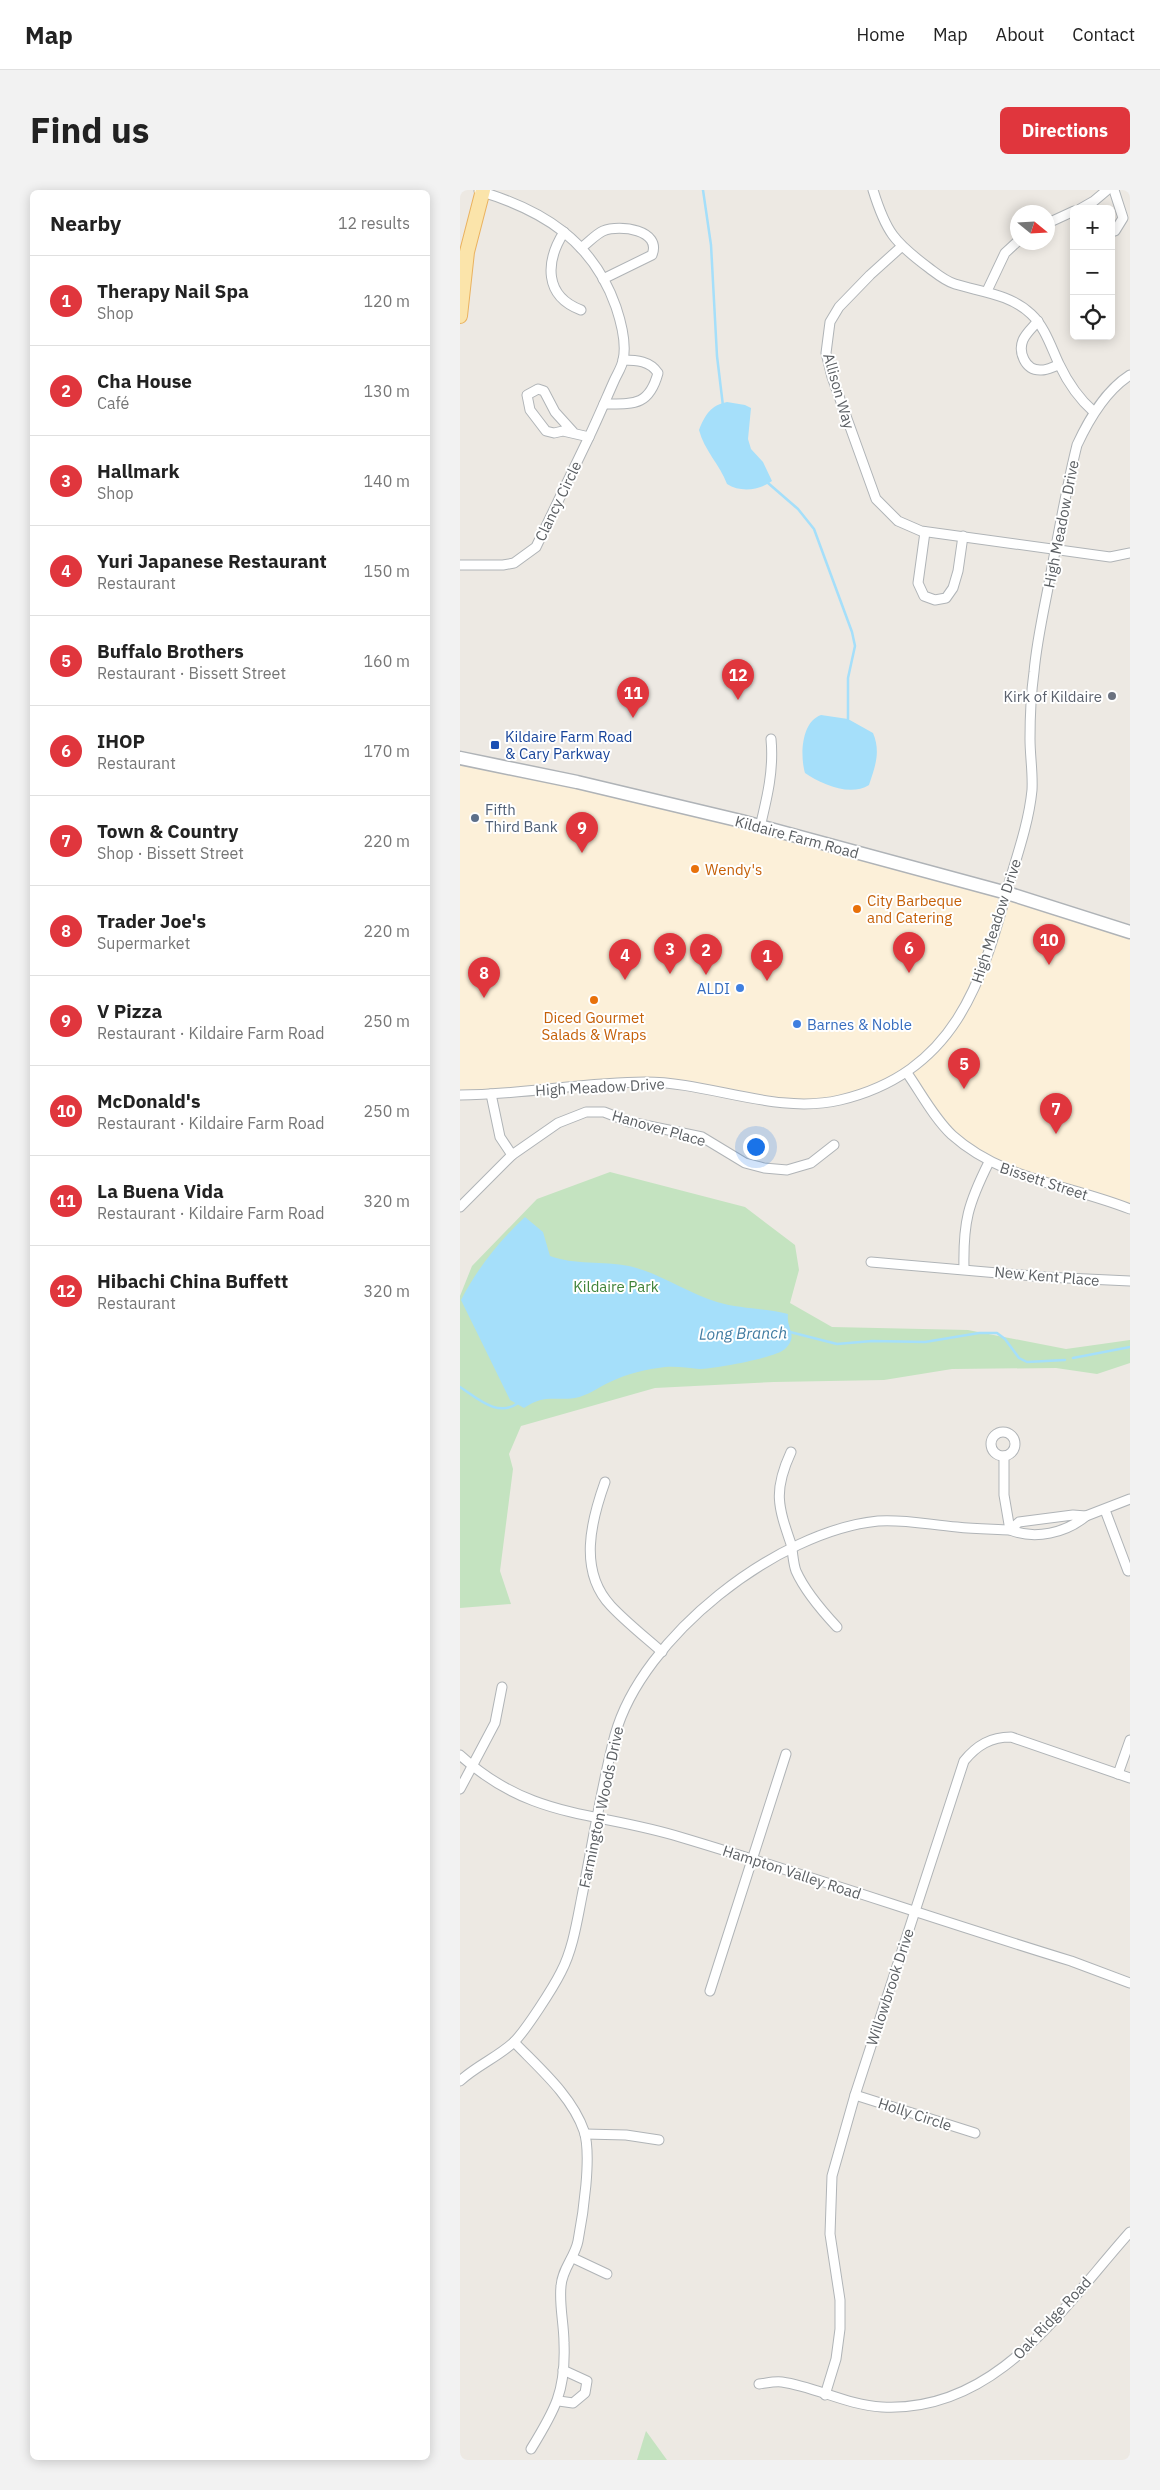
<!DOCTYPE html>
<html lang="en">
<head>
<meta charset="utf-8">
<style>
  :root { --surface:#fff; --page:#f2f2f2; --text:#222; --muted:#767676; --line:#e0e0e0; --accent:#e0363d }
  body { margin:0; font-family:"IBM Plex Sans",sans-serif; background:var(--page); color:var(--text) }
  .controls { position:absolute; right:15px; top:15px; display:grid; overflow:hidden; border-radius:8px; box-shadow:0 2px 12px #0003 }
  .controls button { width:45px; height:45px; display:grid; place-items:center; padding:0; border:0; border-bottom:1px solid var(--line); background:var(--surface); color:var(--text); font:25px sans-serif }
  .compass { position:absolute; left:550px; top:15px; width:45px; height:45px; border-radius:50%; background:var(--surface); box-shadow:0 2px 12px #0003; rotate:108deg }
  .you { position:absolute; left:295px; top:956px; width:18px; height:18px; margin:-12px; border:4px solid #fff; border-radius:50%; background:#1a73e8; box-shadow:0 0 0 8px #1a73e833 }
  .badge { display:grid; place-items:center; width:32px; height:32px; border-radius:50%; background:var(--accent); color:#fff; font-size:16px; font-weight:700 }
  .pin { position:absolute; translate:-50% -41px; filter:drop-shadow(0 1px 2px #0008) }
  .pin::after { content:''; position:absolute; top:26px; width:18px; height:15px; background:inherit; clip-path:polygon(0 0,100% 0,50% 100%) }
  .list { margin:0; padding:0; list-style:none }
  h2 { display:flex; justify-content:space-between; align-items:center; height:65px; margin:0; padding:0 20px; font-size:21px }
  h2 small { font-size:16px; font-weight:400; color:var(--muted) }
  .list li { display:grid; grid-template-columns:32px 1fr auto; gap:15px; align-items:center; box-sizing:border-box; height:90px; padding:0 20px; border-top:1px solid var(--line) }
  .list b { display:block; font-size:19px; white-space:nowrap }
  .list p { margin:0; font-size:16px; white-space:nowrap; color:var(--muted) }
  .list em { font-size:16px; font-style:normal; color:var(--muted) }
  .icon { flex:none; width:28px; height:28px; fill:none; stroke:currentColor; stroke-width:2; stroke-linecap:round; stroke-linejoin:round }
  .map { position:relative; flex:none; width:670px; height:2270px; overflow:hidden; border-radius:8px }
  header { display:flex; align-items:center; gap:30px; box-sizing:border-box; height:70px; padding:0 25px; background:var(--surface); border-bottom:1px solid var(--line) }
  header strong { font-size:24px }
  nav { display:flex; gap:28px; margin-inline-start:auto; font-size:18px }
  .intro { display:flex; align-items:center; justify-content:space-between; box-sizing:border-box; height:120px; padding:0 30px }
  h1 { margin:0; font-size:35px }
  .button { padding:12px 22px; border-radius:8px; background:var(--accent); color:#fff; font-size:18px; font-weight:700 }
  main { display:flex; gap:30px; padding:0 30px }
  aside { flex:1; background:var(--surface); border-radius:8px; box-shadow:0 2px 12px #0003 }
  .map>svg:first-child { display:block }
  .commercial { fill:#fcf0d9 }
  .green { fill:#c4e3c0 }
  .water { fill:#a5dffa }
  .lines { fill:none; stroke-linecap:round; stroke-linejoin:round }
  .stream { stroke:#a5dffa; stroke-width:2.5 }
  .minor-casing { stroke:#b0b4b7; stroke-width:11 }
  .secondary-casing { stroke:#afb3b7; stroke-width:15 }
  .primary-casing { stroke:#eab25f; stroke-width:16 }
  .minor { stroke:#fff; stroke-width:9 }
  .secondary { stroke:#fff; stroke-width:12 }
  .primary { stroke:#fbe4aa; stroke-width:14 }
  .worship-dot { fill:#6b7280; stroke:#fff; stroke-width:2 }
  .transit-dot { fill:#1a4fb4; stroke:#fff; stroke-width:2 }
  .service-dot { fill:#5c6f8a; stroke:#fff; stroke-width:2 }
  .food-dot { fill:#e8710a; stroke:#fff; stroke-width:2 }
  .shop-dot { fill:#3f7fe0; stroke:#fff; stroke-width:2 }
  .labels { text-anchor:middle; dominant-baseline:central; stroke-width:4; stroke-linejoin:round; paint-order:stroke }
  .street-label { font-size:15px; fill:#5b5f63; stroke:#fff }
  .worship-label { font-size:15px; fill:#5b616d; stroke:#fff; text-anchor:end }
  .transit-label { font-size:15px; fill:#164399; stroke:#fff; text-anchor:start }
  .service-label { font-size:15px; fill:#4e5e75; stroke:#fff; text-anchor:start }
  .food-label { font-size:15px; fill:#c56008; stroke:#fff; text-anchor:start }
  .shop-label { font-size:15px; fill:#366cbe; stroke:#fff; text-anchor:end }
  .park-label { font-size:15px; fill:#3f8339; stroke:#fff }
  .water-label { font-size:16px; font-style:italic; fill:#417ca2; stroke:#fff }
</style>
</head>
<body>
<header>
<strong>Map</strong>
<nav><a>Home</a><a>Map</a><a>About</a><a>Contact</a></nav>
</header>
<div class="intro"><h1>Find us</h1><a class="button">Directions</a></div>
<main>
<aside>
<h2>Nearby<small>12 results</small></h2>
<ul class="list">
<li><span class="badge">1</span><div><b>Therapy Nail Spa</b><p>Shop</p></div><em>120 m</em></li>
<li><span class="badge">2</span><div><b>Cha House</b><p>Café</p></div><em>130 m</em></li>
<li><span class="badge">3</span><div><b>Hallmark</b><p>Shop</p></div><em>140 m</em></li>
<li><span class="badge">4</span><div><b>Yuri Japanese Restaurant</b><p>Restaurant</p></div><em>150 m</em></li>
<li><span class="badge">5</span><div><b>Buffalo Brothers</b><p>Restaurant · Bissett Street</p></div><em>160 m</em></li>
<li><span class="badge">6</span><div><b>IHOP</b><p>Restaurant</p></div><em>170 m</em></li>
<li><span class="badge">7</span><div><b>Town &amp; Country</b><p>Shop · Bissett Street</p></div><em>220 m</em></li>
<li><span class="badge">8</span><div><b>Trader Joe's</b><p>Supermarket</p></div><em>220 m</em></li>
<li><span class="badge">9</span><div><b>V Pizza</b><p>Restaurant · Kildaire Farm Road</p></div><em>250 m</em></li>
<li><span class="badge">10</span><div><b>McDonald's</b><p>Restaurant · Kildaire Farm Road</p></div><em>250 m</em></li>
<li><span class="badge">11</span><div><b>La Buena Vida</b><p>Restaurant · Kildaire Farm Road</p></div><em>320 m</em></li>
<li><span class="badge">12</span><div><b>Hibachi China Buffett</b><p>Restaurant</p></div><em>320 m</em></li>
</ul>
</aside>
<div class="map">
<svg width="670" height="2270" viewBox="0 0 670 2270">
  <rect width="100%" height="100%" fill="#ede9e3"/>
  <path class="commercial" d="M0 567 281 631 670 742V1014L634 1001 631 1006 549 981 491 944 447 883 430 892 351 914 212 894 0 904Z"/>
  <g class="green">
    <path d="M150 982 285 1017 335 1055 339 1080 330 1113 372 1137 508 1140 606 1159 670 1150V1173L637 1184 596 1178 492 1179 424 1190 314 1192 195 1198 61 1236 49 1264 53 1279 40 1381 51 1414 0 1418V1106L12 1076 77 1009Z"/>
    <path d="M186 2241 207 2270H177Z"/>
  </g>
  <g class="water">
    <path d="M267 212 285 215 291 218 288 249 291 259 303 272 312 291C300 300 281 303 267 294 260 275 244 260 239 240 245 225 251 215 267 212Z"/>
    <path d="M361 525 388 529 413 543C421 562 415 577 409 595 390 607 361 594 345 583 340 566 341 532 361 525Z"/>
    <path d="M65 1027 83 1042 90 1066C114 1075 143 1071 169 1076 200 1083 227 1103 257 1112 280 1119 305 1118 328 1124 326 1139 339 1145 325 1159 315 1168 254 1179 239 1179 228 1178 217 1176 205 1177 187 1179 166 1184 150 1192 139 1197 127 1206 115 1208 92 1211 85 1204 64 1218L50 1210 1 1110C17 1079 39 1051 65 1027Z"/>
  </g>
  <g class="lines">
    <g class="stream">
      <path d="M243 0 251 55 257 166 263 216"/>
      <path d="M308 293 338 319 354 339 392 442 395 456 388 488V529"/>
      <path d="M330 1142 377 1154 412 1151 465 1152 519 1143H537L545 1149 559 1168 567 1172 605 1170"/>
      <path d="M613 1168 670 1157"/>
      <path d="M0 1197C17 1208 38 1228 58 1213"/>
    </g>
    <g class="minor-casing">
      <g id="minor">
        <path d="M413 0C426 42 434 52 469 78 477 84 485 91 495 94 521 102 550 104 571 124 585 137 591 157 599 174 608 193 618 208 634 222"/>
        <path d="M19 1C83 20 133 51 156 117 161 132 167 153 163 170 162 177 157 184 154 191 146 209 138 228 129 247L103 241 94 243 86 241 70 220 67 205 78 199 84 201 95 222 114 243"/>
        <path d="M620 19 634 11 647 0"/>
        <path d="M588 33 614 21"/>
        <path d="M104 42C85 72 84 106 121 120"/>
        <path d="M651 42 655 41 663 28 654 0"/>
        <path d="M441 57 410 85 379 117 370 132 366 163 372 187 416 309 438 331 461 341 650 367 670 363"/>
        <path d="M121 58C128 53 136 44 143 41 160 34 202 40 192 65L143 89"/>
        <path d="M527 101 545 63 558 51"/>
        <path d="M578 131C573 137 566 143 563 150 558 162 565 180 580 180 586 181 594 176 599 175"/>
        <path d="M144 214C174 214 189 216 198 183 190 171 177 170 163 170"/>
        <path d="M465 342 458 393 464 406 475 410 486 408 493 398 498 381 503 346"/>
        <path d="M0 375H43L54 373 76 357 129 247"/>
        <path d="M300 637C307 608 314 580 311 549"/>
        <path d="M447 883C461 903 474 928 492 945 542 990 610 995 670 1019"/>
        <path d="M31 904 40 947 52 965"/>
        <path d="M0 905C62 905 123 892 185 892 250 892 316 925 380 910 494 883 522 794 549 693 558 663 569 631 572 600 573 583 570 566 570 549 570 527 571 504 574 482 577 447 586 411 592 377 600 336 607 295 617 255 629 229 645 201 670 185"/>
        <path d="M0 1017 52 965 98 933 126 922H144L170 932 242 947 285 973 304 978 327 980 351 973 374 955"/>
        <path d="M411 1072 585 1087 670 1091"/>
        <path d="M504 1078C503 1032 508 1014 529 972"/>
        <circle cx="543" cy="1254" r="12"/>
        <path d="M331 1262C313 1301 318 1316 331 1354 333 1363 333 1373 336 1381 344 1399 363 1422 377 1437"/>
        <path d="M544 1266V1305L550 1340"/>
        <path d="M145 1292C131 1331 118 1381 151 1416 166 1432 185 1447 202 1462"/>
        <path d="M645 1320 668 1381"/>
        <path d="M626 1326 670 1309"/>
        <path d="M0 1565C71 1630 136 1621 220 1647 351 1686 480 1731 611 1771L670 1793"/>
        <path d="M658 1584 670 1550"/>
        <path d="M0 1599 35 1533 42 1497"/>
        <path d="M250 1801 326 1564"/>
        <path d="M54 1852C79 1878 112 1906 124 1941 132 1965 123 2025 118 2051 115 2067 102 2079 101 2096 99 2115 104 2134 104 2153 106 2201 95 2220 71 2259"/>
        <path d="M0 1891C16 1876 38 1867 54 1852 66 1840 93 1798 101 1782 113 1759 117 1731 122 1706 133 1652 141 1598 155 1545 182 1447 317 1341 418 1331 444 1329 471 1335 497 1337 515 1339 532 1339 550 1340 575 1350 606 1343 626 1326L613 1325 559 1332 550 1340"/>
        <path d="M395 1905 515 1943"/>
        <path d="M125 1944 166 1945 199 1950"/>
        <path d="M113 2068 147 2084"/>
        <path d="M299 2194C307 2193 315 2191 322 2192 356 2197 387 2215 422 2217 537 2223 602 2118 670 2042"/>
        <path d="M365 2205 376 2169 380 2139V2110L370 2044 372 1986 395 1905 504 1571C517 1555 531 1547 551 1547L670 1588"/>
        <path d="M99 2211 113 2213 125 2203 127 2191 103 2180"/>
      </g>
    </g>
    <g class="secondary-casing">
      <path id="secondary" d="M0 568 117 592 281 631 547 703 670 742"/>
    </g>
    <g class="primary-casing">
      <path id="primary" d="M0 126 7 62 23 0"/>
    </g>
    <use href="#minor" class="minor"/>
    <use href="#secondary" class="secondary"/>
    <use href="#primary" class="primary"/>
  </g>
  <circle class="worship-dot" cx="652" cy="506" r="5"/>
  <rect class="transit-dot" x="30" y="550" width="10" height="10" rx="2.5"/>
  <circle class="service-dot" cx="15" cy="628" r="5"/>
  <g class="food-dot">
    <circle cx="235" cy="679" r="5"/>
    <circle cx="397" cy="719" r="5"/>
    <circle cx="134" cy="810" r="5"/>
  </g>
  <g class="shop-dot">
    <circle cx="280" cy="798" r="5"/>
    <circle cx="337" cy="834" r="5"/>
  </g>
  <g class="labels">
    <g class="street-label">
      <text transform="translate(379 201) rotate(74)">Allison Way</text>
      <text transform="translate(98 311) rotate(-64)">Clancy Circle</text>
      <text transform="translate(601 334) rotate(-79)">High Meadow Drive</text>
      <text transform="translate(337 647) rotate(15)">Kildaire Farm Road</text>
      <text transform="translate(536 731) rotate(-72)">High Meadow Drive</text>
      <text transform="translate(140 897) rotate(-3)">High Meadow Drive</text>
      <text transform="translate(199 938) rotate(16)">Hanover Place</text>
      <text transform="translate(584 991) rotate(18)">Bissett Street</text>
      <text transform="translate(587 1086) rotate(5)">New Kent Place</text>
      <text transform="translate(141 1617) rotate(-78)">Farmington Woods Drive</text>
      <text transform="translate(332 1682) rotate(18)">Hampton Valley Road</text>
      <text transform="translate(430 1797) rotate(-72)">Willowbrook Drive</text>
      <text transform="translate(455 1924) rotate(18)">Holly Circle</text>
      <text transform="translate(592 2128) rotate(-47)">Oak Ridge Road</text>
    </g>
    <g class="worship-label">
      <text x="642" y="506">Kirk of Kildaire</text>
    </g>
    <g class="transit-label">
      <text x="45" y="546">Kildaire Farm Road<tspan x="45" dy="17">&amp; Cary Parkway</tspan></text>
    </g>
    <g class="service-label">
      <text x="25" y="619">Fifth<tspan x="25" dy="17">Third Bank</tspan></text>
    </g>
    <g class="food-label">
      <text x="245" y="679">Wendy's</text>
      <text x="407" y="710">City Barbeque<tspan x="407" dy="17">and Catering</tspan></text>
      <text x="134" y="827" text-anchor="middle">Diced Gourmet<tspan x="134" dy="17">Salads &amp; Wraps</tspan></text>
    </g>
    <g class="shop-label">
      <text x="270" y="798">ALDI</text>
      <text x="347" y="834" text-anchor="start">Barnes &amp; Noble</text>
    </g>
    <g class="park-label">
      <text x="156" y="1096">Kildaire Park</text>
    </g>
    <g class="water-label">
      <text transform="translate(283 1143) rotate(-1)">Long Branch</text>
    </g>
  </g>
</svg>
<div class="controls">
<button>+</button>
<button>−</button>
<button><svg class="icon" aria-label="locate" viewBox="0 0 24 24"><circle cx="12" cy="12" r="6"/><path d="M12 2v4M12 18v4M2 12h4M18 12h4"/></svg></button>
</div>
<svg class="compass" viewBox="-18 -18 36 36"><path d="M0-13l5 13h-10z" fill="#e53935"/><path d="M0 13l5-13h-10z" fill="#767676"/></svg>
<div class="you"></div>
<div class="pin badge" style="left:307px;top:791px">1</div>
<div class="pin badge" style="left:246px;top:785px">2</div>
<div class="pin badge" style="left:210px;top:784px">3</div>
<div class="pin badge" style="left:165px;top:790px">4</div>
<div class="pin badge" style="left:504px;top:899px">5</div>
<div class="pin badge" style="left:449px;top:783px">6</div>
<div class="pin badge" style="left:596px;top:944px">7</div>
<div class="pin badge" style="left:24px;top:808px">8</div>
<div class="pin badge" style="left:122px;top:663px">9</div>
<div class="pin badge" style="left:589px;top:775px">10</div>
<div class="pin badge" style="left:173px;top:528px">11</div>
<div class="pin badge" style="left:278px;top:510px">12</div>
</div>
</main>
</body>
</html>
